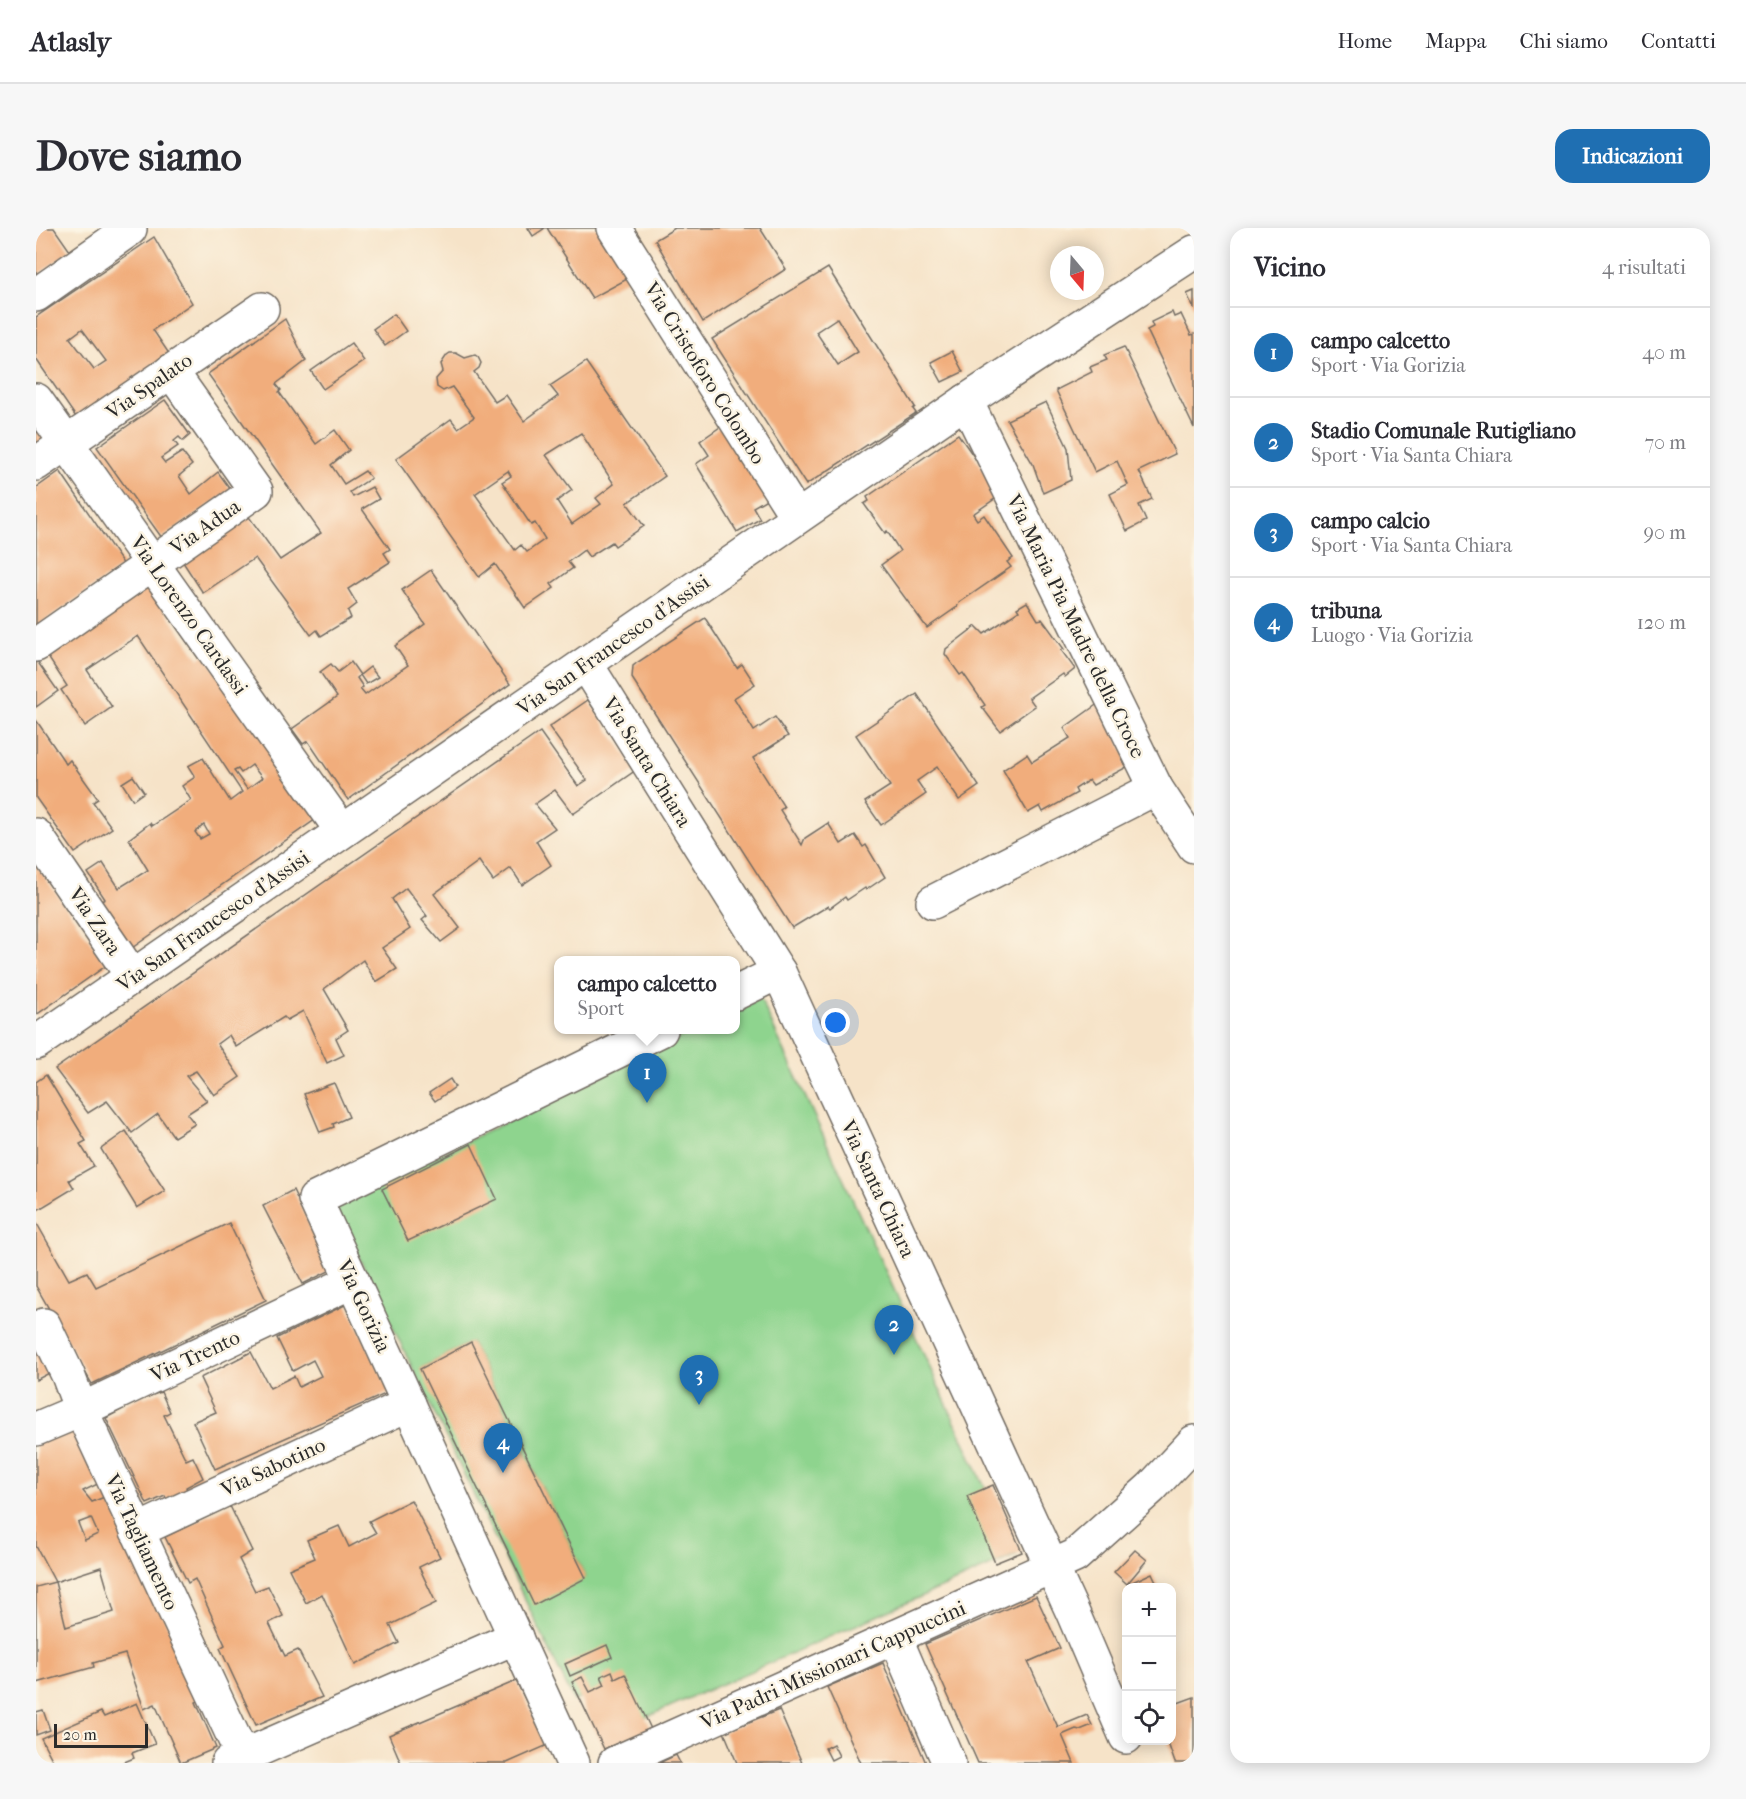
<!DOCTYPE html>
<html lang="it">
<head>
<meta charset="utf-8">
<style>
  :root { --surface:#fff; --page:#f7f7f7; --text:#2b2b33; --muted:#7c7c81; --line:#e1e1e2; --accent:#1f6fb2 }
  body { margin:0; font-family:"IM FELL French Canon",serif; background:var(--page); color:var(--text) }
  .controls { position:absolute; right:18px; bottom:18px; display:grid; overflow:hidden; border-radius:12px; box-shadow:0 3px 15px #0003 }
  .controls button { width:54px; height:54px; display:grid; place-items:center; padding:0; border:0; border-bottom:2px solid var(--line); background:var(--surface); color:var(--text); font:30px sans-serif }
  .compass { position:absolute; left:1014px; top:18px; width:54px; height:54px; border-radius:50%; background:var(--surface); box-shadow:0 3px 15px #0003; rotate:161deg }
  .scale { position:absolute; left:18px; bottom:15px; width:94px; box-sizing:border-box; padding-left:6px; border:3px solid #2b2b2b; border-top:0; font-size:16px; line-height:21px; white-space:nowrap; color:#2b2b2b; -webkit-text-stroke:4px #fcf5e5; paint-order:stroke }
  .you { position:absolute; left:800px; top:795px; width:21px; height:21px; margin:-15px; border:4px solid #fff; border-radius:50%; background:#1a73e8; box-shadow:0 0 0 9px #1a73e833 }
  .badge { display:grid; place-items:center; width:39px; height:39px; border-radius:50%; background:var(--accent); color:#fff; font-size:20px; font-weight:700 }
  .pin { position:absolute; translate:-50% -50px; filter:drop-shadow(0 2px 3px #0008) }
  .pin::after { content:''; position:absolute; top:32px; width:21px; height:18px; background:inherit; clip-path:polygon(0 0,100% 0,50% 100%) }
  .popup { position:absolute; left:518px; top:728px; width:186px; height:78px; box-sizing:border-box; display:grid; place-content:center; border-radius:12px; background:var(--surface); filter:drop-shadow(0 2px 4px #0005); font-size:20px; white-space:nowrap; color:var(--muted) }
  .popup b { font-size:22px; color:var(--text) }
  .popup::after { content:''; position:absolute; left:50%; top:100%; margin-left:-12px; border:12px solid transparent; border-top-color:var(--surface) }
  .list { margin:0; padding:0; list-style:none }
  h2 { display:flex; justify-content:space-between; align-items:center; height:78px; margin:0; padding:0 24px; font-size:26px }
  h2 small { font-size:20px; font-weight:400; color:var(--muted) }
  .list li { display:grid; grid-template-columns:39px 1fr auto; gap:18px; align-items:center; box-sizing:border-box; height:90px; padding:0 24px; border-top:2px solid var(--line) }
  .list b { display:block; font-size:22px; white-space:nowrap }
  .list p { margin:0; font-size:20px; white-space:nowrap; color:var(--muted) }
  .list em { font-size:20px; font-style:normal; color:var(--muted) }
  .icon { flex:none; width:33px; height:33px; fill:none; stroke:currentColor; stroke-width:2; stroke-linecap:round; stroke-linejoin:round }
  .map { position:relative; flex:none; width:1158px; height:1535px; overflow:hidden; border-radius:18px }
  header { display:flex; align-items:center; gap:36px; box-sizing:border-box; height:84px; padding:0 30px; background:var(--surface); border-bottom:2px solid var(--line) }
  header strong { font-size:28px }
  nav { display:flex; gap:33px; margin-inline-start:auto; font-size:21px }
  .intro { display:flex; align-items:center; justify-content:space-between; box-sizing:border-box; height:144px; padding:0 36px }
  h1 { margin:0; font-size:42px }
  .button { padding:15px 27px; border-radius:18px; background:var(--accent); color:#fff; font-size:21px; font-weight:700 }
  main { display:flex; gap:36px; padding:0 36px }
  aside { flex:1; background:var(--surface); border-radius:18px; box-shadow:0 3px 15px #0003 }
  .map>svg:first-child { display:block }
  .green { fill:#8ed48e; stroke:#5c805c; stroke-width:1.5; fill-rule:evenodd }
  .building { fill:#f1ad7c; fill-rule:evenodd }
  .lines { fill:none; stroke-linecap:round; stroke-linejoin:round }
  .street-casing { stroke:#726b62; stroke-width:36 }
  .secondary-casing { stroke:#726b62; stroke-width:36 }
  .street { stroke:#fff; stroke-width:33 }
  .secondary { stroke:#fff; stroke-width:33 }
  .labels { text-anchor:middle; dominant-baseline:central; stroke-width:5; stroke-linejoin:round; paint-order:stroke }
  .street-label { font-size:21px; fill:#2b2b2b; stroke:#fcf5e5 }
</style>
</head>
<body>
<header>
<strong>Atlasly</strong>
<nav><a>Home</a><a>Mappa</a><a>Chi siamo</a><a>Contatti</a></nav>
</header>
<div class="intro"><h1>Dove siamo</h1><a class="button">Indicazioni</a></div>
<main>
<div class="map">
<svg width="1158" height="1535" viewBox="0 0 1158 1535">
  <rect width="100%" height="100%" fill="#fcf5e5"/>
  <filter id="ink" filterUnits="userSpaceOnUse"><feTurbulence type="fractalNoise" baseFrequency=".0167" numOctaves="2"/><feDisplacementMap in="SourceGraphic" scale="12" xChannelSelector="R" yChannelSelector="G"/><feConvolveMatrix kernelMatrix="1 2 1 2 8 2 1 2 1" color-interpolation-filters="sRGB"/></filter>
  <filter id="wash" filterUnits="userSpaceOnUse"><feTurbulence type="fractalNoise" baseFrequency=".008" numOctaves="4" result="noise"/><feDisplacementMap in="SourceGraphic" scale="24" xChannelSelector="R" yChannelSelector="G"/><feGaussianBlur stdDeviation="1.35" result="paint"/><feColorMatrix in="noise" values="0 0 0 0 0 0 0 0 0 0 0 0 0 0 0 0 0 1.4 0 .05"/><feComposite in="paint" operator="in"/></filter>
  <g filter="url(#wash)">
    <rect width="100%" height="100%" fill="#f6e3c8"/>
    <path class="green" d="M724 770 980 1327 608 1490 588 1450 538 1473 298 978 659 802H700V782ZM435 1114 550 1350 384 1141Z"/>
    <g id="blocks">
      <g class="building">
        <path d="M0 0H18L34 23 0 48Z"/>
        <path d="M492 0H509L497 8Z"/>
        <path d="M511 0H568L593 50 556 70Z"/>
        <path d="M639 0H724L750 41 667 94 619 12Z"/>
        <path d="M118 9 156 75 117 102 136 130 44 195 0 131V89ZM46 101 70 133 58 141 34 110Z"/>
        <path d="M792 40 879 179 877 181 880 185 770 257 676 111ZM801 90 822 124 802 137 780 104Z"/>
        <path d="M1158 63V81L1151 66Z"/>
        <path d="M1136 84 1138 89 1145 86 1155 107 1158 106V200L1111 102 1117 99 1115 94Z"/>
        <path d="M358 86 370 103 349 118 337 101Z"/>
        <path d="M249 91 270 133 240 156 245 162 243 164 280 216 299 202 313 222 295 237 308 256 329 243 335 250 314 264 317 269 336 259 343 271 326 281 354 321 348 325 354 334 312 361 321 376 312 383 315 390 285 408 281 402 275 407 219 330 167 365 145 331 211 286 244 332 285 305 172 146Z"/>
        <path d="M315 115 328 133 287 161 275 143Z"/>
        <path d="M1088 119 1139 226 1103 243 1116 271 1103 277 1110 293 1091 303 1074 266 1092 257 1081 233 1059 244 1020 162 1056 144 1054 139 1071 132 1068 127Z"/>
        <path d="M916 123 927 144 906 154 895 134Z"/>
        <path d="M414 125H420L429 130 439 127 442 129 445 135 443 140 438 144 459 174 470 167 488 193 522 168 514 158 550 134 629 248 591 275 608 298 579 318 576 314 553 329 548 322 532 334 537 340 515 356 518 360 489 380 459 336 443 349 360 231 415 191 422 200 438 189 416 159 407 163 401 159 400 151 407 143 405 136 411 127ZM545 205 578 256 560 270 565 276 536 296 521 273 536 262 510 227ZM472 243 475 248 466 254 495 297 499 295 509 311 491 324 485 317 479 322 439 266Z"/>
        <path d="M129 172 154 207 147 213 143 209 138 213 142 218 125 230 129 235 146 224 156 237 143 248 155 266 182 244 195 262 126 310 61 219Z"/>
        <path d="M1010 174 1032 220 1035 252 1007 265 997 236 971 192Z"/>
        <path d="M0 189 18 212 0 224Z"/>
        <path d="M687 197 736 268 717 279 724 291 701 304 660 236 673 227 664 213Z"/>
        <path d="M922 206 960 260 955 263 960 270 937 286 941 292 948 287 977 330 971 334 975 339 923 375 921 379 891 400 845 337 864 323 851 303 849 305 828 276 833 273 831 269Z"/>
        <path d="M24 243 88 337 0 399V260Z"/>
        <path d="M395 342 474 456 312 572 272 513 267 516 256 501 301 469 284 444 295 436 302 444 315 434 324 447 321 450 327 459 324 461 329 467 372 437 359 418 389 396 366 362Z"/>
        <path d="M111 357 163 431 168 426 283 589 93 722 62 675 69 671 52 645 67 635 83 660 112 642 93 611 114 595 116 598 155 572 146 558 159 549 152 538 167 530 194 573 206 564 102 408 51 442 76 479 49 498 25 462 31 458 10 426ZM216 537 226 550 211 561 198 543 202 541 205 545ZM168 597 173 606 164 611 159 604Z"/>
        <path d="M991 374 1002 392 1006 391 1028 421 1025 422 1039 441 1029 449 1027 446 993 470 999 478 964 503 946 479 949 477 927 445 924 447 909 426 910 421 940 398 948 406 983 383 981 380Z"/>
        <path d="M669 390 701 440 706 436 719 456 698 470 718 503 739 489 752 508 717 530 748 579 744 582 766 617 769 610 792 595 805 616 819 607 827 619 830 617 849 649 830 662 829 660 811 672 809 669 794 680 792 678 756 700 596 450 597 438 602 434Z"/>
        <path d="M1 433 22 463 0 479V434Z"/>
        <path d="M334 439 342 449 330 456 324 447Z"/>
        <path d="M881 466 943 558 923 572 901 539 881 553 890 566 845 597 829 574 854 558 820 507Z"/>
        <path d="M552 472 600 542 537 586 519 562 499 576 519 600 500 613 515 637 486 657 475 640 457 653 443 633 398 666 424 700 405 714 386 692 391 688 370 660 356 671 374 701 346 720 361 741 340 754 327 732 288 761 312 802 300 810 308 827 291 835 267 783 251 792 248 789 200 819 193 807 181 816 204 849 178 867 160 843 150 848 171 873 151 886 159 896 138 909 122 886 96 905 71 873 52 885 19 841 504 504 542 558 551 552 513 499Z"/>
        <path d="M1063 475 1092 531 1088 534 1091 539 1057 557 1053 552 1039 561 1041 565 1007 584 1004 578 992 585 967 542 991 526 996 534 1034 510 1028 500Z"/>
        <path d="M0 492 30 536 34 532 62 571 57 574 76 600 39 625 0 570Z"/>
        <path d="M97 548 108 564 97 572 86 555Z"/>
        <path d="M0 637 71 737 0 787Z"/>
        <path d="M10 847 50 913 44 916 58 938 33 952 38 960 0 983V854Z"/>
        <path d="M414 851 419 859 399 873 393 865Z"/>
        <path d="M298 855 313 889 297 896 298 899 284 904 268 866Z"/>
        <path d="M90 903 129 963 101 980 65 921Z"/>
        <path d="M435 916 461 971 372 1013 346 961Z"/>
        <path d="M257 962 295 1042 267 1056 227 978Z"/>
        <path d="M0 994 33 1052 51 1044 60 1059 193 995 230 1072 56 1156 0 1058Z"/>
        <path d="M311 1076 354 1164 179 1241 157 1194 180 1184 164 1150 215 1124 234 1160 258 1148 263 1159 285 1148 277 1132 257 1143 241 1110Z"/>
        <path d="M0 1100 23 1140 0 1152Z"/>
        <path d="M435 1114 550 1350 498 1377 384 1141Z"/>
        <path d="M125 1164 134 1184 128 1187 150 1232 157 1229 167 1250 150 1259 151 1262 131 1272 129 1268 111 1276 70 1190 89 1180 88 1177 107 1168 108 1170Z"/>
        <path d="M39 1199 66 1254 47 1263 56 1274 71 1268 166 1471 160 1474 180 1520 145 1535 119 1476 108 1481 89 1426 57 1435 58 1439 1 1455 0 1448V1359L19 1354 0 1318V1213ZM55 1290 62 1306 49 1312 42 1295ZM65 1339 78 1384 30 1399 19 1354Z"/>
        <path d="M957 1257 986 1324 959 1335 931 1268Z"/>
        <path d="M375 1272 404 1329 383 1339 400 1375 354 1397 363 1415 319 1437 286 1366 270 1375 253 1341 279 1330 271 1312 303 1298 313 1319 340 1305 333 1293Z"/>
        <path d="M194 1278 216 1323 203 1331 219 1363 232 1358 247 1388 233 1395 249 1428 262 1422 286 1469 220 1497 184 1420 189 1417 159 1351 152 1355 129 1309Z"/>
        <path d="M1099 1322 1111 1332 1091 1356 1078 1344Z"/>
        <path d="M1116 1345 1123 1360H1093L1092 1356Z"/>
        <path d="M1000 1368 1024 1420 992 1434 1022 1499 1051 1487 1056 1497 1044 1502 1040 1501 1026 1507 1038 1535H942L889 1416Z"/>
        <path d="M571 1417 576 1429 534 1448 529 1436Z"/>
        <path d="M847 1435 890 1535H825L791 1459Z"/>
        <path d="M576 1443 579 1451 589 1446 615 1501 568 1521 536 1454 546 1449 554 1464 569 1457 565 1448Z"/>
        <path d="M480 1453 512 1517 471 1535H365L353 1507Z"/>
        <path d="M1158 1469V1535H1139L1131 1512H1136V1477Z"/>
        <path d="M101 1475 119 1516 96 1525 98 1530 86 1535H18L5 1510 65 1484 68 1489Z"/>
        <path d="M7 1482 14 1502 0 1507V1484Z"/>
        <path d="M743 1482 766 1535H701L688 1504Z"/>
        <path d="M797 1516 803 1528 795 1532 789 1520Z"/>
        <path d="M640 1527 644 1535H623Z"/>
      </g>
    </g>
  </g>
  <g filter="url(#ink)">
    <use href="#blocks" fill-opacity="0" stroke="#726b62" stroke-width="1.5"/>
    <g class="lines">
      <g class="street-casing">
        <g id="street">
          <path d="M578 0 761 289"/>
          <path d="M0 67 94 1"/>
          <path d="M0 172 306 603"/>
          <path d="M930 173 1120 560 1158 618"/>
          <path d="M0 236 226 81"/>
          <path d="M0 417 220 263 135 143"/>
          <path d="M550 436 743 744 1036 1383 1090 1509"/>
          <path d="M0 607 97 749"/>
          <path d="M897 674 1120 560"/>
          <path d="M700 765 743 744"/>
          <path d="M8 1097 32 1147 45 1182 207 1529"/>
          <path d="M0 1201 45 1182 317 1053"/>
          <path d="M101 1303 373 1176"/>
          <path d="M859 1409 913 1535"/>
          <path d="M192 1535 480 1409"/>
          <path d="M537 1535 279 971 625 802"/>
          <path d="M579 1535 1039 1328 1115 1260 1158 1214"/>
        </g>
      </g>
      <g class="secondary-casing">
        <path id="secondary" d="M0 815 930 173 1158 24"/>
      </g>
      <use href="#street" class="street"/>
      <use href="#secondary" class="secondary"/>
    </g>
  </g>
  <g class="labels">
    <g class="street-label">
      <text transform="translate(669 145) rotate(58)">Via Cristoforo Colombo</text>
      <text transform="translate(113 158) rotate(-35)">Via Spalato</text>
      <text transform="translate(169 299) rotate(-35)">Via Adua</text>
      <text transform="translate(153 387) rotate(55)">Via Lorenzo Cardassi</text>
      <text transform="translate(1040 398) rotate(64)">Via Maria Pia Madre della Croce</text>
      <text transform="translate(577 417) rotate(-35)">Via San Francesco d'Assisi</text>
      <text transform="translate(611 534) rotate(58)">Via Santa Chiara</text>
      <text transform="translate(59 693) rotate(56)">Via Zara</text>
      <text transform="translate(177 693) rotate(-35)">Via San Francesco d'Assisi</text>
      <text transform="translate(842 961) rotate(65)">Via Santa Chiara</text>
      <text transform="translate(328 1078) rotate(65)">Via Gorizia</text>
      <text transform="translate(159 1128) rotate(-25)">Via Trento</text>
      <text transform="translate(237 1239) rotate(-25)">Via Sabotino</text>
      <text transform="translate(106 1314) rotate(65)">Via Tagliamento</text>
      <text transform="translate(797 1437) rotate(-24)">Via Padri Missionari Cappuccini</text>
    </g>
  </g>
</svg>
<div class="controls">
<button>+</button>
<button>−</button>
<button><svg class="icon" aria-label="locate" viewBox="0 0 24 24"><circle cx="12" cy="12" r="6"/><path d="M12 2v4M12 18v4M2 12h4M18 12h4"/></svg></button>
</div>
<svg class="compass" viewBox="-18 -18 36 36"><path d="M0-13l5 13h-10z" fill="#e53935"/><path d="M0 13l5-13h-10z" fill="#7c7c81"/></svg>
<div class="scale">20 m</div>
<div class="you"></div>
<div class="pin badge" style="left:611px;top:875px">1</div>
<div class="popup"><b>campo calcetto</b>Sport</div>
<div class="pin badge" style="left:858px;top:1127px">2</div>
<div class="pin badge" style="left:663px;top:1177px">3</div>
<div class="pin badge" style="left:467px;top:1245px">4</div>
</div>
<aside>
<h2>Vicino<small>4 risultati</small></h2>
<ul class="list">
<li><span class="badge">1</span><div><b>campo calcetto</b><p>Sport · Via Gorizia</p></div><em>40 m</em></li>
<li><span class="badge">2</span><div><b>Stadio Comunale Rutigliano</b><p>Sport · Via Santa Chiara</p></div><em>70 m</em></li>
<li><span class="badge">3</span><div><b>campo calcio</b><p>Sport · Via Santa Chiara</p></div><em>90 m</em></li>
<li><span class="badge">4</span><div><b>tribuna</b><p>Luogo · Via Gorizia</p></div><em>120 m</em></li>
</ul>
</aside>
</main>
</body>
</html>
